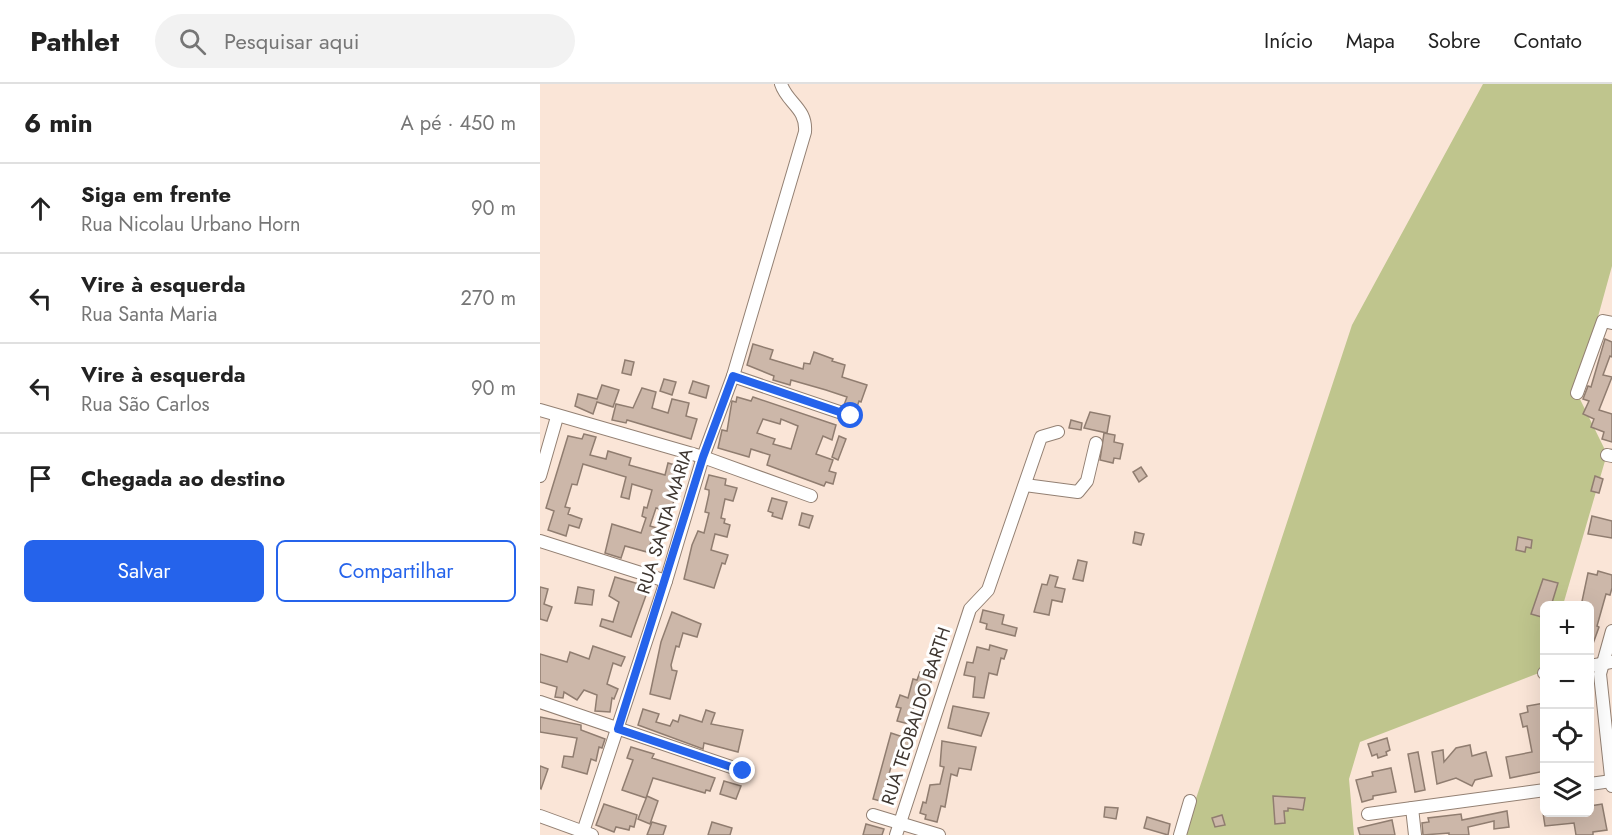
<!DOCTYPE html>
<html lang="pt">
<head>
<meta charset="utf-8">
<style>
  :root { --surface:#fff; --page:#f2f2f2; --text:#222; --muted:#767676; --line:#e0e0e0; --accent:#2563eb }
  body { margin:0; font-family:Jost,sans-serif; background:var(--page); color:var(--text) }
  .controls { position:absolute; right:18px; bottom:18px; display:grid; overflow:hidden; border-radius:9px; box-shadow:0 6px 24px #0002 }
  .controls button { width:54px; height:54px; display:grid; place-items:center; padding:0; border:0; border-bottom:2px solid var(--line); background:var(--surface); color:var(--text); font:30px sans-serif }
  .stop { position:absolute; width:18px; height:18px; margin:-14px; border:4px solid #2563eb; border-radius:50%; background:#fff }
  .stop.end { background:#2563eb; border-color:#fff; box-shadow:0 2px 6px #0008 }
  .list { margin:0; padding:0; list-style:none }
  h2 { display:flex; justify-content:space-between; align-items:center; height:78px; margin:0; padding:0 24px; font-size:26px }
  h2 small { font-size:20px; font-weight:400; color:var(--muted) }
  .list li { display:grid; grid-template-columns:39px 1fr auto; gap:18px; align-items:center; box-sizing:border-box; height:90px; padding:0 24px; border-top:2px solid var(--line) }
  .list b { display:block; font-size:22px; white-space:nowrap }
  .list p { margin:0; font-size:20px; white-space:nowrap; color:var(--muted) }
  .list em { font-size:20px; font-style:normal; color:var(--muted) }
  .actions { display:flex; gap:12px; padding:18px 24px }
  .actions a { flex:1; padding:14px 0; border:2px solid var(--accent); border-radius:9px; text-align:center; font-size:21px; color:var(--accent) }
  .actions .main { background:var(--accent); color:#fff }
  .icon { flex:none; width:33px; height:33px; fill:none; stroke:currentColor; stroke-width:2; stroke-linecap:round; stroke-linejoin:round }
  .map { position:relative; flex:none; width:1072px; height:751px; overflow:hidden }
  header { display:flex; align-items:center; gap:36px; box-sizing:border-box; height:84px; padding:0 30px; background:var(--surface); border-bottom:2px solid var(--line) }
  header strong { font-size:28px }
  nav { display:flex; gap:33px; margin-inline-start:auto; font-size:21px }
  .search { width:420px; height:54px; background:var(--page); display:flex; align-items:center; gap:15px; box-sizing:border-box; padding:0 21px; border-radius:33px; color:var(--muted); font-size:22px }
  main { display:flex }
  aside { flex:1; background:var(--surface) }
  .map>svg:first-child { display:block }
  .green { fill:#bfc58d }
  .building { fill:#ccb7a9; stroke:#907d70; stroke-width:1.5; fill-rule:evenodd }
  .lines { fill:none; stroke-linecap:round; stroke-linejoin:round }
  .minor-casing { stroke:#938073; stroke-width:14 }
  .minor { stroke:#fff; stroke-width:12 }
  .route { stroke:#2563eb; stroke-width:8 }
  .labels { text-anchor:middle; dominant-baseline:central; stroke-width:6; stroke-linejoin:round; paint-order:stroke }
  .street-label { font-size:18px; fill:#3e3630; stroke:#fff }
</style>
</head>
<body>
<header>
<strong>Pathlet</strong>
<div class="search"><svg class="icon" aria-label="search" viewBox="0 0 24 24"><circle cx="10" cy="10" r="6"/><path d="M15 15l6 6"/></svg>Pesquisar aqui</div>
<nav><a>Início</a><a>Mapa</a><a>Sobre</a><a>Contato</a></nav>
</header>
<main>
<aside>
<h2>6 min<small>A pé · 450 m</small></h2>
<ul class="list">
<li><svg class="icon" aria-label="ahead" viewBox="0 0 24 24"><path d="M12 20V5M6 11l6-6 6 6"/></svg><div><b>Siga em frente</b><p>Rua Nicolau Urbano Horn</p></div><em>90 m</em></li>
<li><svg class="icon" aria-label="left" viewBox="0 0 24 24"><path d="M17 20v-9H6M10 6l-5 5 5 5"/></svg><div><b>Vire à esquerda</b><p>Rua Santa Maria</p></div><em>270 m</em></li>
<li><svg class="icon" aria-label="left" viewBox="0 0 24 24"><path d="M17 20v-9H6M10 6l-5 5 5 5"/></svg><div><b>Vire à esquerda</b><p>Rua São Carlos</p></div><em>90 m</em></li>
<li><svg class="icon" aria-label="arrive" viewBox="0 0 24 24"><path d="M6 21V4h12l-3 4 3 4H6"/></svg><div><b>Chegada ao destino</b></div></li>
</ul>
<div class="actions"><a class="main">Salvar</a><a>Compartilhar</a></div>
</aside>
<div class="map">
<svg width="1072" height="751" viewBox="0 0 1072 751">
  <rect width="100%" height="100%" fill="#fae5d7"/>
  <path class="green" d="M943 0H1072V182L1037 309 1067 370 1023 521 1005 522 1004 587 820 658 809 695 814 751H644L812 241Z"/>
  <g class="building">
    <path d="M1065 255 1072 258V273L1070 272 1063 291 1072 293 1059 326 1072 330V358L1062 355 1064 348 1051 343 1054 335 1043 330 1049 317 1043 315 1048 302 1051 303Z"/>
    <path d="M213 260 233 266 230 275 263 285 264 279 270 280 274 268 293 275 292 277 305 281 302 293 327 301 321 318 319 317 316 326 304 321 307 313 286 306 251 296 250 301 233 296 234 292 207 281Z"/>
    <path d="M85 276 94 278 91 291 82 289Z"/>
    <path d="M124 295 136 298 132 311 120 307Z"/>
    <path d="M153 297 169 302 166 314 149 309Z"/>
    <path d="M62 301 79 306 73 323 57 318 53 330 35 322 38 310 57 315Z"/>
    <path d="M102 304 116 308 112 324 128 329 132 315 149 319 146 332 157 335 151 355 87 336 86 339 72 336 76 320 93 324Z"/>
    <path d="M197 313 211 317 213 313 296 341 292 356 283 352 276 370 293 376 289 387 296 389 293 400 286 398 284 402 227 381 230 371 211 365 209 373 178 364 182 346 187 347 192 317 196 318ZM223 335 240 340 241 335 258 342 251 365 233 360 235 355 217 349Z"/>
    <path d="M550 328 570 332 567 349 544 344Z"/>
    <path d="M531 336 542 339 541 346 529 344Z"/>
    <path d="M564 349 575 351 574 358 583 360 580 375 574 374 573 379 560 376Z"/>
    <path d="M44 350 56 353 50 371 66 375 68 367 91 374 89 381 125 391 128 379 142 383 131 428 116 424 110 442 117 444 107 468 85 462 81 474 65 469 72 440 101 449 106 434 102 432 104 423 107 424 112 406 92 400 89 415 81 413 86 393 43 380 37 401 32 400 25 423 30 424 28 430 42 435 39 444 29 441 26 452 8 446 14 427 6 424 28 352 42 355Z"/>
    <path d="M299 352 306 355 298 376 292 373Z"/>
    <path d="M601 383 607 392 599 398 593 388Z"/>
    <path d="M169 391 186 395 185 401 197 404 193 417 185 415 181 434 185 435 184 439 190 441 187 453 175 450 171 466 188 471 185 480 182 479 174 504 144 495 152 461 158 447 164 449 169 429 165 428 169 410V406L165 405Z"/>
    <path d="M1055 392 1063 395 1059 409 1051 407Z"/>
    <path d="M232 414 247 418 242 435 232 432 233 429 228 427Z"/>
    <path d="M262 429 273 432 269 444 259 441Z"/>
    <path d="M1052 432 1072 437V454L1048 450Z"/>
    <path d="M595 448 604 450 601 461 593 459Z"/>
    <path d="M978 453 992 456 991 464 986 463 985 468 976 466Z"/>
    <path d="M538 476 547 478 543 497 533 495Z"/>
    <path d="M1058 487 1072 491V504L1070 511 1066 510 1057 542 1059 543 1050 568V522H1041L1048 489 1057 491Z"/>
    <path d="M510 491 518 493 515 503 525 505 522 518 512 516 509 531 494 528 502 500 507 501Z"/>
    <path d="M75 493 109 503 91 553 60 542 62 535 73 538 79 518 69 512Z"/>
    <path d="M1003 495 1018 499 1011 522H1005V534L991 530Z"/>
    <path d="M0 503 8 505 4 520 12 523 7 537 0 535Z"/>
    <path d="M38 503 54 506 52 521 35 519Z"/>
    <path d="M443 526 464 531 462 540 477 544 475 552 446 545 447 540 440 538Z"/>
    <path d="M132 528 161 540 157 553 143 549 139 563 136 562 131 581 132 586 137 587 130 615 110 610 121 558Z"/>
    <path d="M450 561 467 566 464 575 461 574 457 591 449 589 444 614 433 613 435 593 424 591 427 578 433 579 437 563 449 566Z"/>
    <path d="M53 562 85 573 81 582 73 579 67 600 78 605 74 615 72 614 70 628 55 627 57 611 44 606 37 616 24 608 23 614 15 613 17 603 0 598V570L27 578 30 568 49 575Z"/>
    <path d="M380 588 393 592 388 607 379 605 369 640 357 637 361 624 356 623 360 611 368 614 373 595 377 596Z"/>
    <path d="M1005 619V638L1002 639 1005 687 970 694 966 673 992 668 987 642 983 643 980 630 988 628 987 622Z"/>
    <path d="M413 622 449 629 441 652 408 644Z"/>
    <path d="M103 625 119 630 116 638 130 642 133 636 138 638 140 631 162 638 166 626 175 629 171 640 203 646 198 668 164 659 163 665 98 641Z"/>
    <path d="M0 633 41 641V646L65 655 62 664 59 663 56 677 51 675 47 690 22 683 24 672 33 673 37 654 0 648Z"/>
    <path d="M351 649 372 656 368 668 356 665 346 701H349L344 718 333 715Z"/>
    <path d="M847 654 850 666 846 668 847 671 838 674 837 670 832 672 828 660Z"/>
    <path d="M402 657 436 663 431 686 419 684 417 692 411 690 405 723 401 722 397 738 385 735 386 731 380 729 383 718 386 719 390 701 400 700 404 683 400 682Z"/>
    <path d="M930 661 932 672 946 668 952 692 935 696 932 702 916 694 897 700 892 668 903 666 904 678 916 664Z"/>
    <path d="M91 663 114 670 112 674 175 694 170 707 166 706 165 709 113 694 106 714 82 706 93 676 87 674Z"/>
    <path d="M878 668 885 706 875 708 868 670Z"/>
    <path d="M0 682 8 685 1 705 0 704Z"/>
    <path d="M851 684 856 708 833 712V715L822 718 816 696 833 692 832 688Z"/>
    <path d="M184 697 201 702 196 715 180 710Z"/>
    <path d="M107 712 118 717 110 740 98 735Z"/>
    <path d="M733 712 765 714 763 726 748 724V727H744L745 739 735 740Z"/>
    <path d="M64 720 97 731 94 743 90 742 89 746 76 743 74 748 56 741Z"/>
    <path d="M1062 720 1067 746 1053 748V751H1036L1034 739 1005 742 1003 729H1050V722Z"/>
    <path d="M565 723 578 724 576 735 564 733Z"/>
    <path d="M967 727 969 743 954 745V737L928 743 929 751H909V749L883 751 882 739 889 738 888 734 921 730 922 736Z"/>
    <path d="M682 731 685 741 675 743 672 734Z"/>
    <path d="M607 733 630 740 628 751 604 744Z"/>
    <path d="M852 736 855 751H820L818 744Z"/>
    <path d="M112 738 126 742 123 751H107Z"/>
    <path d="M172 738 192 744 190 751H168Z"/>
    <path d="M326 740 344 745 342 751H323Z"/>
  </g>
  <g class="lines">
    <g class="minor-casing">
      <g id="minor">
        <path d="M193 292 311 332"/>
        <path d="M1037 309 1063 237 1072 239"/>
        <path d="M0 326 163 373 271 412"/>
        <path d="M1067 371 1072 372"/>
        <path d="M0 392 17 333"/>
        <path d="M485 401 538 408 547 397 556 359"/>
        <path d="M0 457 126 497"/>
        <path d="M1072 547 1060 590 1072 702"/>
        <path d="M1050 582 1072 578"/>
        <path d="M1004 589H1005"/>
        <path d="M0 618 203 687"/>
        <path d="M1050 700 1072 697"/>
        <path d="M872 724 875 751"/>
        <path d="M828 730 1005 706"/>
        <path d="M333 731 399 751"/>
        <path d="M0 732 52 751"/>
        <path d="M42 751 126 497 163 373 193 292 265 48C267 24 247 19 241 0"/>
        <path d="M356 751 430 525 448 506 501 353 518 348"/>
        <path d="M640 751 650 717"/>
      </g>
    </g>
    <use href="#minor" class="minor"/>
  </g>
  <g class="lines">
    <path class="route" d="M203 687 78 645 163 373 193 292 311 332"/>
  </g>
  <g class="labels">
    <g class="street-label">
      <text transform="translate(125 437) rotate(-73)">RUA SANTA MARIA</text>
      <text transform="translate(376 632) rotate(-72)">RUA TEOBALDO BARTH</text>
    </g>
  </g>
</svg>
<div class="controls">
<button>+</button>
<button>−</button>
<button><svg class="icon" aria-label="locate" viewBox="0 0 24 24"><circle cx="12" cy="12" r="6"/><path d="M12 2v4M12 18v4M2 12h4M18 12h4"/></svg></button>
<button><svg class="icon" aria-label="layers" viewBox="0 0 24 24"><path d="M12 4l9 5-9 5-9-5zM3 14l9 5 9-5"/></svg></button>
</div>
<div class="stop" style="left:311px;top:332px"></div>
<div class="stop end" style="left:203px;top:687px"></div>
</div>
</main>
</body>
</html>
